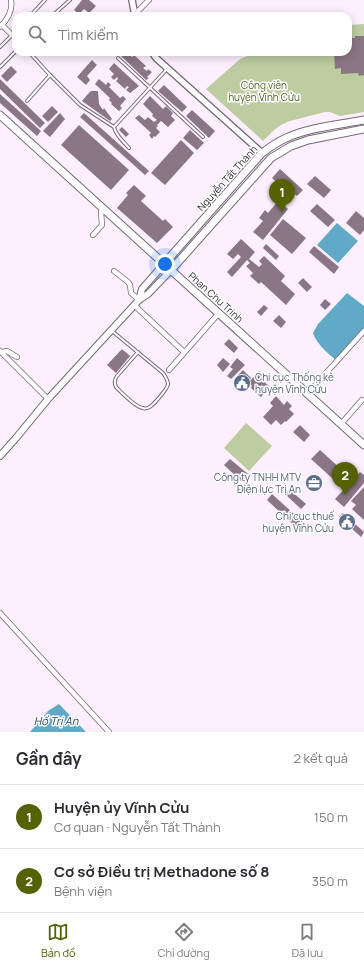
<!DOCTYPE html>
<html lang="vi">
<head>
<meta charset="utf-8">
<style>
  :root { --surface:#fff; --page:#f7f7f7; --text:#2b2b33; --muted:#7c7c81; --line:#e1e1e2; --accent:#546203 }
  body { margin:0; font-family:Manrope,sans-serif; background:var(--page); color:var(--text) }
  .you { position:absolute; left:165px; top:264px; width:14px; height:14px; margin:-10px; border:3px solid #fff; border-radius:50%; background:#1a73e8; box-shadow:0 0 0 6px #1a73e833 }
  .badge { display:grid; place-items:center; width:26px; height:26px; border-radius:50%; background:var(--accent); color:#fff; font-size:13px; font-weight:700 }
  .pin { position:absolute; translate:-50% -33px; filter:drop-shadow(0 1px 2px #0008) }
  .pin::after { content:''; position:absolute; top:21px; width:14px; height:12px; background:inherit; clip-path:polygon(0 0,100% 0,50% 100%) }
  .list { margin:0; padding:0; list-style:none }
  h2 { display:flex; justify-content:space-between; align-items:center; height:52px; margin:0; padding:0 16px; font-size:17px }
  h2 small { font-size:13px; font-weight:400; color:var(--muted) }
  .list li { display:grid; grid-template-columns:26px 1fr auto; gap:12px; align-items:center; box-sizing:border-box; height:64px; padding:0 16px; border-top:1px solid var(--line) }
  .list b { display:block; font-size:15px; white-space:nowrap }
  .list p { margin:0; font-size:13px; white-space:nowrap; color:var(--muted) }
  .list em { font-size:13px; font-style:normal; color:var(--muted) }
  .icon { flex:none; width:22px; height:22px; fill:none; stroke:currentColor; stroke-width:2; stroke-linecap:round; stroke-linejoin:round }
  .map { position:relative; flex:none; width:364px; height:732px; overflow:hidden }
  .search { position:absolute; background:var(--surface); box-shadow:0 2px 10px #0003; left:12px; right:12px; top:12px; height:44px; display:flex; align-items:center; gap:10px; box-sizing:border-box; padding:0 14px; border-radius:12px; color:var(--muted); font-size:15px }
  .sheet { height:180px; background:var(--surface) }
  nav { display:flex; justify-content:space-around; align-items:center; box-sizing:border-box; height:56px; border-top:1px solid var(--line); background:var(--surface); font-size:11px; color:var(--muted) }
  nav a { display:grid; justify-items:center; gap:2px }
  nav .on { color:var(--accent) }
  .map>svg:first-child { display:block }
  .green { fill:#becca1 }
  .water { fill:#60aac8 }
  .building { fill:#8a7685 }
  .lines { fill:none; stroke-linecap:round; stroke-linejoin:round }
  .service-casing { stroke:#766677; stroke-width:4 }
  .minor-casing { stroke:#766677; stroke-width:6 }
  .tertiary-casing { stroke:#766677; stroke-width:8 }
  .secondary-casing { stroke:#766677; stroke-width:8 }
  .primary-casing { stroke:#766677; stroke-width:9 }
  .service { stroke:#fff; stroke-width:2 }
  .minor { stroke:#fff; stroke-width:4.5 }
  .tertiary { stroke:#fff; stroke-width:5.5 }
  .secondary { stroke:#fff; stroke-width:6 }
  .primary { stroke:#fff; stroke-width:7 }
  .labels { text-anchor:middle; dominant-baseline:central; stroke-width:3; stroke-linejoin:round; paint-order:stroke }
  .park-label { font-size:10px; fill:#4d5f1c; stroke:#fff }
  .street-label { font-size:10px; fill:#312a32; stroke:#fff }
  .service-label { font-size:10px; fill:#4e5e75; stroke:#fff; text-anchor:end }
  .water-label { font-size:11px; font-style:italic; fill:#1c3e4c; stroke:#fff }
</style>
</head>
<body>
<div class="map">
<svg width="364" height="732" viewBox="0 0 364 732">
  <rect width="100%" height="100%" fill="#feefff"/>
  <g class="green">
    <path d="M364 24V112L340 116 330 112H325L290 121 281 125 274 130 263 141 206 89 240 59 257 52H348V25Z"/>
    <path d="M246 423 272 446 249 471 224 448Z"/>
  </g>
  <g class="water">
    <path d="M337 223 358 241 338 263 317 245Z"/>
    <path d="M347 293 364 306V328L336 360C327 353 316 343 313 333L318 324Z"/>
    <path d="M59 704 86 732H30L48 711Z"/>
  </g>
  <g class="building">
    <path d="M82 0H89L96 6 89 13 84 9 79 14 74 10Z"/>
    <path d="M355 36H364V75L359 76 358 73 341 74V68L335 69 334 52H348V38H355Z"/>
    <path d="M125 52H126L132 57 134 55 146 66 143 68 147 71 148 69 152 72 147 77 149 78 146 80 121 56Z"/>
    <path d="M92 60 97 65 87 76 90 80 86 85 77 77Z"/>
    <path d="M114 63 139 86 130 93 126 90 129 87 127 86 125 89 116 81 118 79 117 77 114 80 111 77 114 74 109 69Z"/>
    <path d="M11 66 17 72 7 82 1 76Z"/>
    <path d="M0 79 45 123 40 128 0 89Z"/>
    <path d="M99 79 106 85 108 82 111 85 109 87 120 98 123 96 126 99 120 106 122 108 119 111 111 104 112 103 109 100 110 98 95 84Z"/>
    <path d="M164 85 187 107 182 112 158 91Z"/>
    <path d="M91 91H98L99 104 103 110 104 108 112 119 110 121 82 101 87 95Z"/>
    <path d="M0 94 41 131 37 136 0 103Z"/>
    <path d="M150 96 163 109 166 106 173 113 171 116 175 120 168 127 161 121 157 125 158 126 156 128 160 132 155 137 154 136 152 139 149 135 151 133 135 118 139 115 145 120 148 117 154 122 157 120 152 116 153 114 143 104Z"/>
    <path d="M52 106 58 112 48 122 42 116Z"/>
    <path d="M192 110 215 131 209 138 186 116Z"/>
    <path d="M60 113 65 119 50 137 43 131Z"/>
    <path d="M84 113 149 171 145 175 80 117Z"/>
    <path d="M79 125 129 170 111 190 61 145Z"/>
    <path d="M122 127 129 134 126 137 119 130Z"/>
    <path d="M190 130 204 143 197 150 183 138Z"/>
    <path d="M181 140 194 153 165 185 151 173Z"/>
    <path d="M280 169 303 190 297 196 292 192 290 194 272 178Z"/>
    <path d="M315 176 331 190 324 198 307 184Z"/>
    <path d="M134 185 146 196 141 201 163 221 165 219 173 227 157 243 117 208 128 195 126 193Z"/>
    <path d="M278 201 288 209 263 240 253 232 263 221 259 218 265 210 268 213Z"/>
    <path d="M317 204 335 220 328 227 310 211Z"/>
    <path d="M356 211 364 218V230L360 235 346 223Z"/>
    <path d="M283 219 306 238 292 254 270 235Z"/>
    <path d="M241 239 255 252 249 259 259 267 262 264 259 261 264 256 285 276 281 281 295 294 286 305 261 282 259 284 250 276 253 273 246 266 250 263 247 260 232 277 227 272 241 257 238 254 233 259 227 254Z"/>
    <path d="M266 244 279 256 276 260 263 248Z"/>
    <path d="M314 246 339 267 334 274 309 252Z"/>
    <path d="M303 278 312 287 307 292 298 283Z"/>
    <path d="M325 299 331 304 325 310 320 305Z"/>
    <path d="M264 305 268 308 261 316 257 312Z"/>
    <path d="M279 315 286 322 281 328 273 321Z"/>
    <path d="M229 339 238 348 234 353 224 344Z"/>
    <path d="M122 349 130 356 116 373 107 365Z"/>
    <path d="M223 358 230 364 223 372 217 365Z"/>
    <path d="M237 358 245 365 231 379 227 376 233 369 230 367Z"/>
    <path d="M243 370 251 378 246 383 238 375Z"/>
    <path d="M259 371 263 374 260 378 270 387 261 397 251 388 252 386 249 382Z"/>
    <path d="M276 396 284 405 287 401 292 406 289 409 294 414 286 422 285 421 281 425 276 420 271 425 263 417 273 406 270 403Z"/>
    <path d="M300 425 310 435 304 442 293 432Z"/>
    <path d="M320 450 342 470 333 479 311 459Z"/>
    <path d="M230 459 248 474 241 481 224 465Z"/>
    <path d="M360 472 364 475V483L344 507 335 499Z"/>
    <path d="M364 487V520L352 509 356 505 351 501Z"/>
    <path d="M289 489 306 504 301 509 285 494Z"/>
    <path d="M272 494 305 524 299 530 267 500Z"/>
    <path d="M343 513 364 532 361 537 339 517Z"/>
  </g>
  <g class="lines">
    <g class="service-casing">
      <g id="service">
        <path d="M30 16 45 0"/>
        <path d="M52 16 70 0"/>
        <path d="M0 47 16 31"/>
        <path d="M29 52 49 74 80 105 114 127C116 136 123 141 129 148"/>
        <path d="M118 58 203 137"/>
        <path d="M0 67 16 51"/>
        <path d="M27 101 50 75"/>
        <path d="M114 127 167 69"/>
        <path d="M112 331 163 373C165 376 168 380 168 384 168 388 155 403 151 406 149 408 145 409 143 408 135 407 122 393 116 387 114 383 115 379 117 376L138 352"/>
      </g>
    </g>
    <g class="minor-casing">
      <g id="minor">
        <path d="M135 14 149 0"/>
        <path d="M2 25 12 35"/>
        <path d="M0 27C8 19 13 11 11 0"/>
        <path d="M93 235 102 225 101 212 103 208"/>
        <path d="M114 271 128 282 130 285 131 293 139 300"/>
        <path d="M134 305 184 352"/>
        <path d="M0 351 48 399"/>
        <path d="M2 352 7 351 17 357"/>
        <path d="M169 370 219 313"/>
        <path d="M308 393 364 331"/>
        <path d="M341 424 362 400"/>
        <path d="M0 613 109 732"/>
      </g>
    </g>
    <g class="tertiary-casing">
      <g id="tertiary">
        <path d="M132 0 135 16"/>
        <path d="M152 52 156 58 262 153"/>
      </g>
    </g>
    <g class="secondary-casing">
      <g id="secondary">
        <path d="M139 300 142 289 164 264"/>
        <path d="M0 456 16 438 48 399 139 300 148 294 171 270"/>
      </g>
    </g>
    <g class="primary-casing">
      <g id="primary">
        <path d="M0 115 364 445"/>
        <path d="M164 264 262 153C270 147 277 142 286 138 310 127 338 125 364 120"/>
        <path d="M171 270 271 158 291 146 308 140 364 129"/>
      </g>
    </g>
    <use href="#service" class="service"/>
    <use href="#minor" class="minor"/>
    <use href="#tertiary" class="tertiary"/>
    <use href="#secondary" class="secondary"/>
    <use href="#primary" class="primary"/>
  </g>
  <defs>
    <g id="civic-disc" transform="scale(0.9)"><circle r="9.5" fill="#5c6f8a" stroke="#fff"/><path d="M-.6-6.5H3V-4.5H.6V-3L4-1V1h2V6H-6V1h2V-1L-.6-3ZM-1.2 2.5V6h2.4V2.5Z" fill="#fff"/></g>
    <g id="office-disc" transform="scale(0.9)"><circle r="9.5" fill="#5c6f8a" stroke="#fff"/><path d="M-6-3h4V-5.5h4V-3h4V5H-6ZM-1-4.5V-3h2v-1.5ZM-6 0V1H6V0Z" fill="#fff"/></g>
  </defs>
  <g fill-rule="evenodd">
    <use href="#civic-disc" x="242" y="383"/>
    <use href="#office-disc" x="314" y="483"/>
    <use href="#civic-disc" x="347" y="522"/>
  </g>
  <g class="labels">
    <g class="park-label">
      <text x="264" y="85">Công viên<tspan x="264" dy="12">huyện Vĩnh Cửu</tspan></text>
    </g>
    <g class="street-label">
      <text transform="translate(227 178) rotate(-48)">Nguyễn Tất Thành</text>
      <text transform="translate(216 297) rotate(42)">Phan Chu Trinh</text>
    </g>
    <g class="service-label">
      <text x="255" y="377" text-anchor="start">Chi cục Thống kê<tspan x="255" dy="12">huyện Vĩnh Cửu</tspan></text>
      <text x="301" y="477">Công ty TNHH MTV<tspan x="301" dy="12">Điện lực Trị An</tspan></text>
      <text x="334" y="516">Chi cục thuế<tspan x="334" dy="12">huyện Vĩnh Cửu</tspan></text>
    </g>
    <g class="water-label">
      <text x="56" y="720">Hồ Trị An</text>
    </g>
  </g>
</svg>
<div class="you"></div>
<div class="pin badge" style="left:282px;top:212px">1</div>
<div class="pin badge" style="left:345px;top:495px">2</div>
<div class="search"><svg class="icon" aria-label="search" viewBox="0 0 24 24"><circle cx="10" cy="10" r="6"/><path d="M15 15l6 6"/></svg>Tìm kiếm</div>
</div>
<section class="sheet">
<h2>Gần đây<small>2 kết quả</small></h2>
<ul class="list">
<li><span class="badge">1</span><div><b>Huyện ủy Vĩnh Cửu</b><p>Cơ quan · Nguyễn Tất Thành</p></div><em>150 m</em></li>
<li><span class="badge">2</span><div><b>Cơ sở Điều trị Methadone số 8</b><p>Bệnh viện</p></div><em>350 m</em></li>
</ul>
</section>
<nav>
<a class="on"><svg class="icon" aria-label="map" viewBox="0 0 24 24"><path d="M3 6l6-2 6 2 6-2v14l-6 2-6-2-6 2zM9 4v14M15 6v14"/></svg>Bản đồ</a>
<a><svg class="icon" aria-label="directions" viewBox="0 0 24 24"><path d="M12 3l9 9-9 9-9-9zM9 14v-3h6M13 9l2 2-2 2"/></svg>Chỉ đường</a>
<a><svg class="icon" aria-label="saved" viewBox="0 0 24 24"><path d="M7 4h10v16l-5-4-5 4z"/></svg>Đã lưu</a>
</nav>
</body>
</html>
